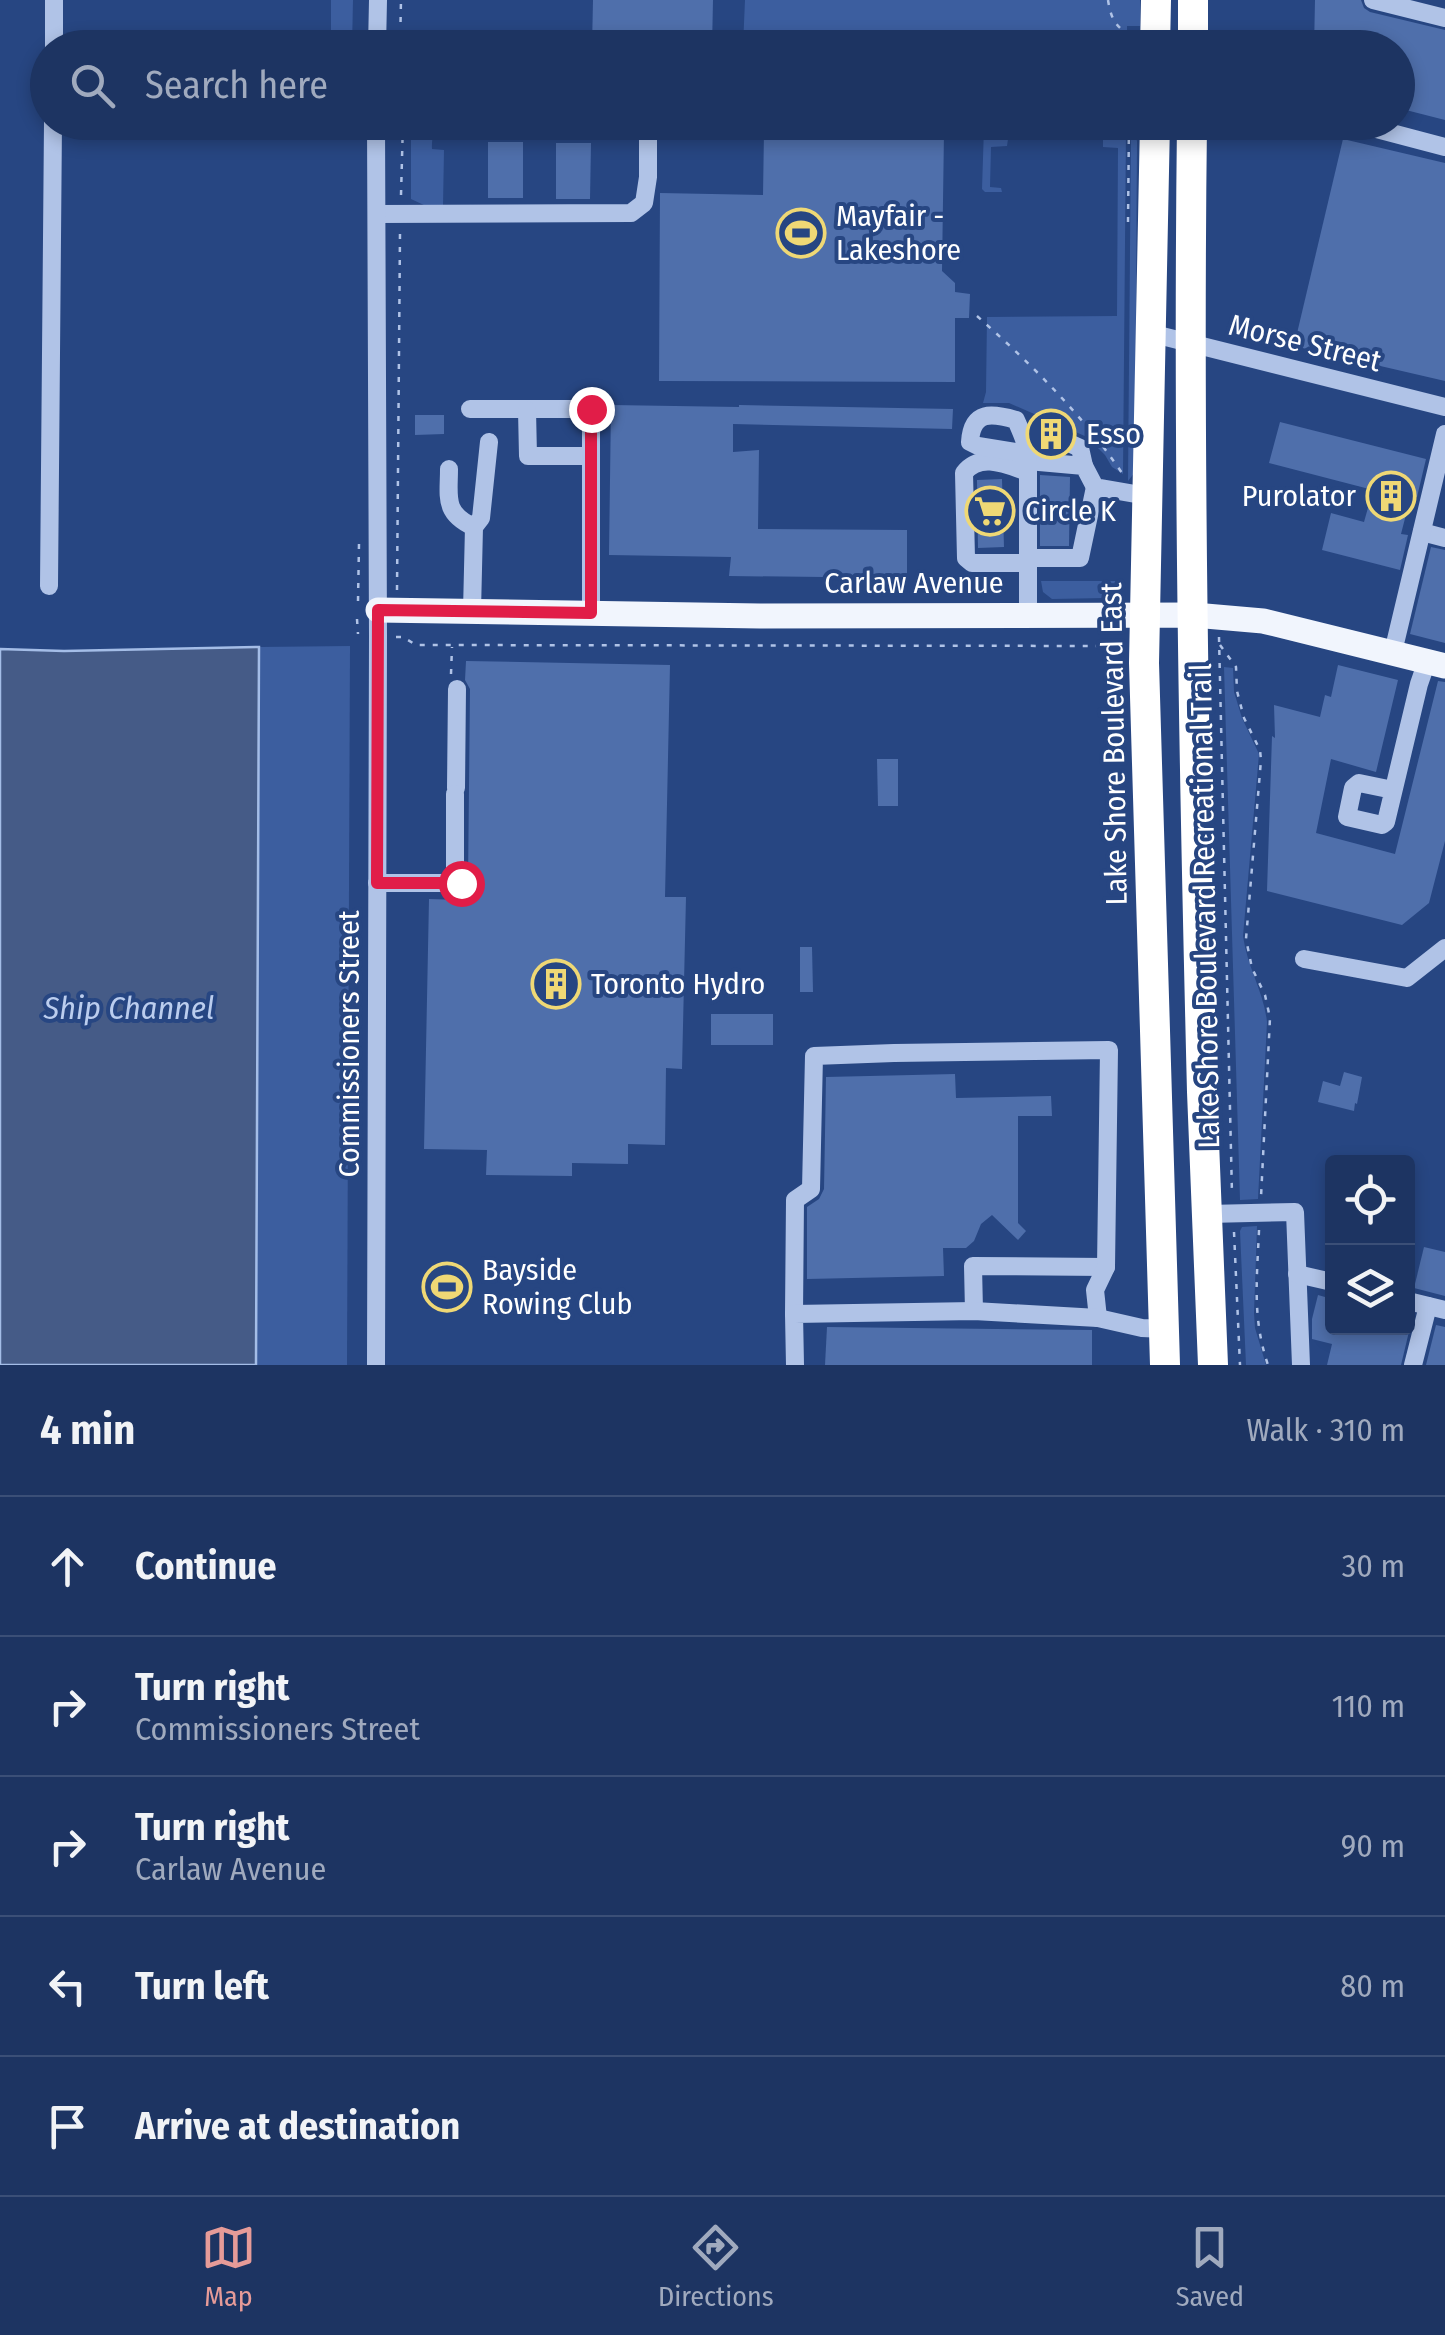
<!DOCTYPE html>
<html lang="en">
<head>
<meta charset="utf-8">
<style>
  :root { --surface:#1d3462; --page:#2a3f6b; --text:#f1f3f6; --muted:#a0aabe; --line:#3b4f77; --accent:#e69b98 }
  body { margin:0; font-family:"Fira Sans Condensed",sans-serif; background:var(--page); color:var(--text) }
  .controls { position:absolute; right:30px; bottom:30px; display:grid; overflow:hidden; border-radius:10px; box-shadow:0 5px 15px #0003 }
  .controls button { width:90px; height:90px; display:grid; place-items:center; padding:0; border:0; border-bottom:2px solid var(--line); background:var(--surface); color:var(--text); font:50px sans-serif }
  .stop { position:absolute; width:30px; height:30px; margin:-22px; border:8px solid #e11d48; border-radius:50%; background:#fff }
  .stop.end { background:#e11d48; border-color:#fff; box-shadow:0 2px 10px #0008 }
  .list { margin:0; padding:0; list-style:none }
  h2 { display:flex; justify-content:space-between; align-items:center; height:130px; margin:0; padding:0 40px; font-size:42px }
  h2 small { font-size:32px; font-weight:400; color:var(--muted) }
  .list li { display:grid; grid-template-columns:65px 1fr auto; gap:30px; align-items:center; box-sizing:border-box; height:140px; padding:0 40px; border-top:2px solid var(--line) }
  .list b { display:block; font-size:38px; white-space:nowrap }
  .list p { margin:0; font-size:32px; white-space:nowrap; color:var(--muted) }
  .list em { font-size:32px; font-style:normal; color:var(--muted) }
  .icon { flex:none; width:55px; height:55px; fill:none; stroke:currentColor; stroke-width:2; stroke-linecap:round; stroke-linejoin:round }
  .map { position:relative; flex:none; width:1445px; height:1365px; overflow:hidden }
  .search { position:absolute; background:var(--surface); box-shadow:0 5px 15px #0003; left:30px; right:30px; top:30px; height:110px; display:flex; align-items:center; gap:25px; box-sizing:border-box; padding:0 35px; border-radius:55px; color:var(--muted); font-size:38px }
  .sheet { height:830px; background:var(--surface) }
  nav { display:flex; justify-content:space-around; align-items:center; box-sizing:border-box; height:140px; border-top:2px solid var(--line); background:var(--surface); font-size:28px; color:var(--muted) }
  nav a { display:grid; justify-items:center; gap:5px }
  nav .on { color:var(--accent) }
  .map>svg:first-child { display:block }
  .green { fill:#3c5e9f }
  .water { fill:#455b87; stroke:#a4bde7; stroke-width:2.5 }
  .building { fill:#4f6fab }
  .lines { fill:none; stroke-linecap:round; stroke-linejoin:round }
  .minor-tunnel { stroke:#476295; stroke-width:18; stroke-dasharray:18 9; stroke-linecap:butt }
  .path { stroke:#b0c3e7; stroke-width:2.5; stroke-dasharray:5 8; stroke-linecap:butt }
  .minor { stroke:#b0c3e7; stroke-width:18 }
  .major { stroke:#f1f5fd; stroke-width:25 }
  .highway { stroke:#fff; stroke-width:30 }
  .route { stroke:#e11d48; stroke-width:12 }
  .labels { text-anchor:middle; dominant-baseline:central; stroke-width:8; stroke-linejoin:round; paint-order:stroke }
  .poi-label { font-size:30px; fill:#fff; stroke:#274682; text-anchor:start }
  .street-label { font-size:30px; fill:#fff; stroke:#274682 }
  .water-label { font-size:32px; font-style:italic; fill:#bbcdee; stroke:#274682 }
</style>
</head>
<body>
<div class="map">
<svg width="1445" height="1365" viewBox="0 0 1445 1365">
  <rect width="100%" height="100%" fill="#274682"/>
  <g class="green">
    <path d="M331 0H353L352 47H331Z"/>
    <path d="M745 0H1140V26H1127V47H743Z"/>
    <path d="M640 122 641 125 447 123C433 130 432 135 432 149L444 150 443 206H426L411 199V123Z"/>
    <path d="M1119 122 1126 129 1123 474 1112 467 1105 455 1087 437 1009 403H983L986 392 987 317 1117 316 1118 148 1103 147V132H1009L1007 146 991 147 990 187 1001 188 1002 192H985L982 189 984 127 986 122Z"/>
    <path d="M1134 130 1137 141 1135 472 1128 481 1131 134Z"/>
    <path d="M1041 581H1122L1121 592 1105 598 1052 599 1043 592Z"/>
    <path d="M350 646 347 1365H256L259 647Z"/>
    <path d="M1224 667 1233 668 1234 692 1242 718 1259 754 1243 936C1247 967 1264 992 1267 1022L1258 1199 1240 1200Z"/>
    <path d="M1257 1226 1254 1313 1255 1328 1266 1365H1246L1240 1231 1242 1227Z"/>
  </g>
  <path class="water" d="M259 647 256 1365H0V649L64 651Z"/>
  <g class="building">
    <path d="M593 0H713L712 48 592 47Z"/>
    <path d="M1315 0H1361L1364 8 1370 12 1445 30V120L1398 108V48H1314Z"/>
    <path d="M764 131 944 132 942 271 955 283V292L970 294 969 318H955V382L659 381 660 193 763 195Z"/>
    <path d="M1343 139 1445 163V381L1294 346Z"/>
    <rect x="488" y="142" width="35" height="56"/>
    <path d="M556 143H591L590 199H556Z"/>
    <path d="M611 405 739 407V405L953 409 952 429 733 424V452L759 450 758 529 907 530V578L729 576 731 557 609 555Z"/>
    <path d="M415 415H444V434L415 435Z"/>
    <path d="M1037 417 1068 431 1058 437V449L1037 440 1032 427Z"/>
    <path d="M1280 422 1426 459 1417 497 1411 495 1401 534 1408 535 1400 570 1322 550 1331 513 1364 522 1373 490 1269 463Z"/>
    <path d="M1040 475 1070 477 1069 546H1040Z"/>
    <path d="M1002 479 1004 547 978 548 977 480Z"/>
    <path d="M1431 547 1445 550V643L1410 634Z"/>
    <path d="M466 661 670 665 665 897H686L682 1069 666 1068 665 1145 628 1144V1164L572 1163V1176L486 1175 487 1150 424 1149 429 899 461 900V894L468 883 470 689 465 680Z"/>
    <path d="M1338 665 1398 680 1376 772 1331 759 1316 833 1395 854 1438 681 1445 682V841L1429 903 1402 925 1267 891 1272 736 1275 738 1274 705 1320 717 1325 695 1331 697Z"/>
    <path d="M877 759H898V806H878Z"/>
    <path d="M800 947H812L813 992H800Z"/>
    <rect x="711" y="1014" width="62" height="31"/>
    <path d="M1344 1072 1362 1077 1357 1104 1355 1103 1354 1111 1318 1102 1323 1081 1340 1086Z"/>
    <path d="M955 1074 956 1098 1051 1096 1052 1116H1018V1223L1026 1231 1018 1240 992 1215 981 1224 974 1241 966 1248H943L944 1276 807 1279V1207L819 1199 824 1189 826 1077Z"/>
    <path d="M1424 1247 1445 1252V1296L1414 1288Z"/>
    <path d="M1318 1295 1332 1299V1328H1408V1317L1412 1319 1401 1365H1327L1332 1344 1312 1339V1319Z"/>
    <path d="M1436 1325 1445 1327V1365H1426Z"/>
    <path d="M827 1327 1092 1330V1365H825Z"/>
  </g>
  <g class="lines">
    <path class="minor-tunnel" d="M1032 427 1069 443"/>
    <g class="path">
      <path d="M1108 0C1111 19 1115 26 1131 36"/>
      <path d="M400 48 401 0"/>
      <path d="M401 195 403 122"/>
      <path d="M1128 222 1129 122"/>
      <path d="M977 316C1031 364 1081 413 1122 473"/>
      <path d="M397 590 400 233"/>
      <path d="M358 601 359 544"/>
      <path d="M357 619 358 634"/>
      <path d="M396 637H403L416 645 1121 646"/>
      <path d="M1219 637 1232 1194"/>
      <path d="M1220 645 1236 667 1237 691 1244 718 1260 750 1261 760 1246 939 1252 968 1265 995 1270 1018 1261 1197"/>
      <path d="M451 674 452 647"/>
      <path d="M1259 1230C1257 1279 1252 1318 1268 1365"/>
      <path d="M1234 1232 1240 1365"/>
    </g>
    <g class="minor">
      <path d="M1373 0 1445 18"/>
      <path d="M54 48V0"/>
      <path d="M377 48 378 0"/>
      <path d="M1350 122 1445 147"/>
      <path d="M377 214 631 213 644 203 648 177V122"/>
      <path d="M1150 333 1445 407"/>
      <path d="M470 409H591V613"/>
      <path d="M527 410 528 456H590"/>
      <path d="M1069 443 1080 448 1084 466"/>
      <path d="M1028 461 1084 466 1095 487 1147 496"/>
      <path d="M449 469C449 497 443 513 474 527"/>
      <path d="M1422 532 1445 538"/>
      <path d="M1028 558H1080L1095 487"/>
      <path d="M1028 563H972L966 558 964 473C980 452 1007 465 1028 472"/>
      <path d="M49 586 53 122"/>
      <path d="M472 611 474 527 481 518 489 442"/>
      <path d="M1028 616C1028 564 1028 513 1028 461 1028 446 1022 434 1016 420 992 413 972 410 970 442L978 446 1028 454"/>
      <path d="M1393 652 1445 434"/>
      <path d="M456 788 457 689"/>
      <path d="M1393 790 1359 783 1353 788 1347 817 1382 825 1386 822 1419 684 1427 661"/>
      <path d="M377 883H455V794"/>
      <path d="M1304 959 1407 978 1445 948"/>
      <path d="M1208 1214 1295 1212 1301 1365"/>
      <path d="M1297 1274 1332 1282"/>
      <path d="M1408 1301 1445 1310"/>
      <path d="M974 1311 973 1266 1106 1267"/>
      <path d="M794 1314 795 1200 811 1189 814 1056 894 1053 1109 1050 1106 1267 1095 1290 1098 1318"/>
      <path d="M376 1365 378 635 376 122"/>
      <path d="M795 1365 794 1314 974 1311 1098 1318 1142 1328 1164 1329"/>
      <path d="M1413 1365 1428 1306"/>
    </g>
    <path class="major" d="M378 610 760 616 1194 615 1263 621 1445 666"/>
    <g class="highway">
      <path d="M1193 0V48"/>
      <path d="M1155 48 1156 0"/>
      <path d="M1155 122 1144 663 1165 1365"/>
      <path d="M1192 122C1188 446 1194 769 1202 1092 1205 1183 1210 1274 1213 1365"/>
    </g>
  </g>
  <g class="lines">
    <path class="route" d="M461 883H377L378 610 591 613V409"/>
  </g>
  <defs>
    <g id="stadium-ring" transform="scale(2.5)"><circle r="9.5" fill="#274682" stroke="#efd875" stroke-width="1.5"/><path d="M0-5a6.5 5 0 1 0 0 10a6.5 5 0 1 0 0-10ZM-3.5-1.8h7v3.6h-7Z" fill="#efd875"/></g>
    <g id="building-ring" transform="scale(2.5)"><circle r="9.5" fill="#274682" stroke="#efd875" stroke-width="1.5"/><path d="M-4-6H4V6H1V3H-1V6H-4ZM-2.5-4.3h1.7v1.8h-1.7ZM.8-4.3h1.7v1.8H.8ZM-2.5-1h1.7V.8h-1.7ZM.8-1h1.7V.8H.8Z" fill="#efd875"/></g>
    <g id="supermarket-ring" transform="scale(2.5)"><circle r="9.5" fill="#274682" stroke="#efd875" stroke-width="1.5"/><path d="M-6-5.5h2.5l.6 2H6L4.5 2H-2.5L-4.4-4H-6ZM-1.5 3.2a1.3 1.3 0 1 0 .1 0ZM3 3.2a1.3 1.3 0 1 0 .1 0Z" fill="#efd875"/></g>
  </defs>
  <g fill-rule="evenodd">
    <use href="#stadium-ring" x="801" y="233"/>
    <use href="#building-ring" x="1051" y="434"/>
    <use href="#building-ring" x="1391" y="496"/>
    <use href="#supermarket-ring" x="990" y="511"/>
    <use href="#building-ring" x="556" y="984"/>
    <use href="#stadium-ring" x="447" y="1287"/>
  </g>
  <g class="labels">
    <g class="poi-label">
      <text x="836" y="216">Mayfair -<tspan x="836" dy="34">Lakeshore</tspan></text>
      <text x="1086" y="434">Esso</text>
      <text x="1356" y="496" text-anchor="end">Purolator</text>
      <text x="1025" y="511">Circle K</text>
      <text x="591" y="984">Toronto Hydro</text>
      <text x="482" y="1270">Bayside<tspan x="482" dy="34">Rowing Club</tspan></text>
    </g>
    <g class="street-label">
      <text transform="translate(1305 343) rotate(14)">Morse Street</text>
      <text x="914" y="583">Carlaw Avenue</text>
      <text transform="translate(1114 744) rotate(-91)">Lake Shore Boulevard East</text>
      <text transform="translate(1205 906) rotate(-91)">Lake Shore Boulevard Recreational Trail</text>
      <text transform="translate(349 1044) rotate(-90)">Commissioners Street</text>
    </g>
    <g class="water-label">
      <text x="129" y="1008">Ship Channel</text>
    </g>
  </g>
</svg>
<div class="controls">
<button><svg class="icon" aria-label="locate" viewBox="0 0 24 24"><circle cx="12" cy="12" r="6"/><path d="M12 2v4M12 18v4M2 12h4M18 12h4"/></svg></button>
<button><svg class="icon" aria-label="layers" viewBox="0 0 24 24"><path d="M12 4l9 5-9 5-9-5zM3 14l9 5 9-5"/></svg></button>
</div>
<div class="stop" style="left:461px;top:883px"></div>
<div class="stop end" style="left:591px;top:409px"></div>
<div class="search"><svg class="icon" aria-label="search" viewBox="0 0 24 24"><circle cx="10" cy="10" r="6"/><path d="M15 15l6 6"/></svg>Search here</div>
</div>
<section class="sheet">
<h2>4 min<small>Walk · 310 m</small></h2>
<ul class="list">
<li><svg class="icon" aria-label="ahead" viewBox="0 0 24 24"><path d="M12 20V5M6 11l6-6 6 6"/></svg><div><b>Continue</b></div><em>30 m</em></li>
<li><svg class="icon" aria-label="right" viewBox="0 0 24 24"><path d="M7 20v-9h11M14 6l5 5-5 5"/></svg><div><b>Turn right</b><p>Commissioners Street</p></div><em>110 m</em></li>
<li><svg class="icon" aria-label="right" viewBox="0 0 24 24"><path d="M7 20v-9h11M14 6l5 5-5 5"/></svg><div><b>Turn right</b><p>Carlaw Avenue</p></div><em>90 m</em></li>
<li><svg class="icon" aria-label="left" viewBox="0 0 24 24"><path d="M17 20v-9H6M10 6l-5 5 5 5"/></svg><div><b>Turn left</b></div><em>80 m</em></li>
<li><svg class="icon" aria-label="arrive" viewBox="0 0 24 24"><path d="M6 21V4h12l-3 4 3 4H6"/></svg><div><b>Arrive at destination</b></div></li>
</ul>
</section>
<nav>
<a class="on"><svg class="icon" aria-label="map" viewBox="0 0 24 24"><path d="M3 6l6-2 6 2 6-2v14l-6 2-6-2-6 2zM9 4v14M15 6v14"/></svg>Map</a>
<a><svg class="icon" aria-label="directions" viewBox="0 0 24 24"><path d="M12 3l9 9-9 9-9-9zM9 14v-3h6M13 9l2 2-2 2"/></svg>Directions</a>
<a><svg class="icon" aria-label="saved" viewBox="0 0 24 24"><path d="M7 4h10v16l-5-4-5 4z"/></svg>Saved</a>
</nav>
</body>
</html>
